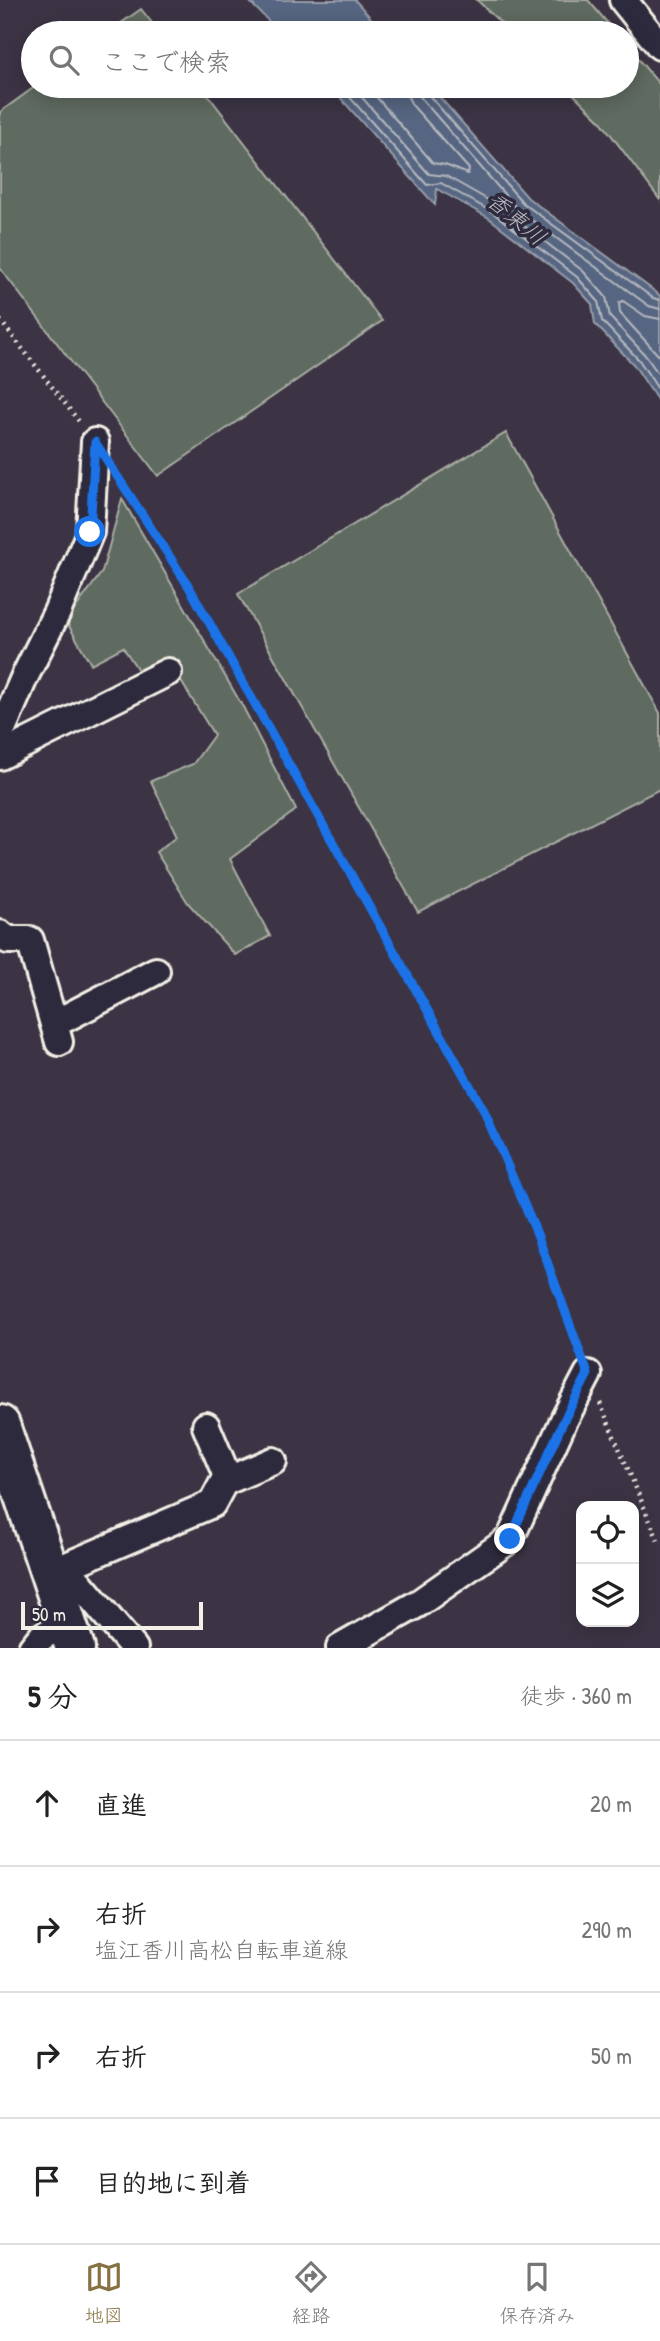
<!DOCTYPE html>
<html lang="ja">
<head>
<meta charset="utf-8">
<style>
  :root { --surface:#fff; --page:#f6f6f6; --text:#222; --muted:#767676; --line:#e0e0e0; --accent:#857141 }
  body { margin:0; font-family:"Patrick Hand","Klee One",sans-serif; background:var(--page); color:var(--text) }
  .controls { position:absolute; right:21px; bottom:21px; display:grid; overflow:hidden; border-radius:14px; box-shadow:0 4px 18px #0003 }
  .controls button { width:63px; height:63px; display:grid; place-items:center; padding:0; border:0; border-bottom:2px solid var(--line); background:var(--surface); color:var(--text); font:35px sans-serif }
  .scale { position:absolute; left:21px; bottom:18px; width:182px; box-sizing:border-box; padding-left:7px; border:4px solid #f4f1e8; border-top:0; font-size:19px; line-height:24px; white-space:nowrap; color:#f4f1e8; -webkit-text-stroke:5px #2f2a3d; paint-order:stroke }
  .stop { position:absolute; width:21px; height:21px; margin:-16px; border:5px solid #1a73e8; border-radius:50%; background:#fff }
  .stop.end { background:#1a73e8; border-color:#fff; box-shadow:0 2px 7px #0008 }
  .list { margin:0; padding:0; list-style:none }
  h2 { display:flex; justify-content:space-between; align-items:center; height:91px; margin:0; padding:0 28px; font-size:30px }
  h2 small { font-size:23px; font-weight:400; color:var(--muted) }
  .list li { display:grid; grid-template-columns:46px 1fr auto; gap:21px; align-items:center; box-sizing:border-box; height:126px; padding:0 28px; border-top:2px solid var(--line) }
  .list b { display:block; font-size:26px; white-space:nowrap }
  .list p { margin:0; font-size:23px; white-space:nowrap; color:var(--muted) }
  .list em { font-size:23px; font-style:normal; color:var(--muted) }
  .icon { flex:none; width:38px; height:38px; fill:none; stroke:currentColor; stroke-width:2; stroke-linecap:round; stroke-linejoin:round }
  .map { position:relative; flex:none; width:660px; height:1648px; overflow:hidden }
  .search { position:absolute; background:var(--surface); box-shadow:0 4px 18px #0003; left:21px; right:21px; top:21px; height:77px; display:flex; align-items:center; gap:18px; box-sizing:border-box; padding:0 24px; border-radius:38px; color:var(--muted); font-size:26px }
  .sheet { height:595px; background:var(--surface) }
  nav { display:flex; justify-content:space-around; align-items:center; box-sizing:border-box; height:98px; border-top:2px solid var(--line); background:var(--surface); font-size:19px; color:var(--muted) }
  nav a { display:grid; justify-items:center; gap:4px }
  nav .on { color:var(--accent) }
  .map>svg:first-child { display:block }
  .green { fill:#5f6b60; stroke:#aaaea4; stroke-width:2 }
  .water { fill:#576581; stroke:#969daa; stroke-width:2 }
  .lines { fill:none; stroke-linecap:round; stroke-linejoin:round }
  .shore { stroke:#b5b9bf; stroke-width:2 }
  .street-casing { stroke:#f4f1e8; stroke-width:32 }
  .secondary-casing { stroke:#f4f1e8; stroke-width:44 }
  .path { stroke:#f4f1e8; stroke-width:4.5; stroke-dasharray:2 5; stroke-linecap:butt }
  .street { stroke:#2f2a3d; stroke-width:26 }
  .secondary { stroke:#2f2a3d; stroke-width:38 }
  .route { stroke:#1a73e8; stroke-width:9 }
  .labels { text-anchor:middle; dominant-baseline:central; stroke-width:7; stroke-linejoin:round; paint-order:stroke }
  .water-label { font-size:23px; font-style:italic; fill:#b5b9bf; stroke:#2f2a3d }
</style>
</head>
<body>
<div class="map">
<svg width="660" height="1648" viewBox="0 0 660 1648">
  <rect width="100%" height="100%" fill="#3c3444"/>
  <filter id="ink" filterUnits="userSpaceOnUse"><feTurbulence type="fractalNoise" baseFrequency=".0143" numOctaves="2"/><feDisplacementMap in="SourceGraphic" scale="14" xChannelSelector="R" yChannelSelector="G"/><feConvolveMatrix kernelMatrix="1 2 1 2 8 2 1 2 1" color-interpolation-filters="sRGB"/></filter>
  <g filter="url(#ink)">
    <g class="green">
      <path d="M477 0H588L616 33H511Z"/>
      <path d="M141 9 160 33H107Z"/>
      <path d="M627 46 660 85V200L599 119 565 86H627Z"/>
      <path d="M36 86H201L382 321 158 476 0 268V112Z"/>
      <path d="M506 433 660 713V789L418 912 238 594Z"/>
      <path d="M122 499 243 707 296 810 230 859 270 936 235 955 188 903 156 852 177 836 151 781 193 764 214 735 179 678 160 664 142 676 123 647 91 664 66 621 102 572Z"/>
    </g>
    <g class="water">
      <path d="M248 0H355L384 33H280Z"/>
      <path d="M330 86H430L528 198 657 293 660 296V404L634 365 595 324 592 304 573 283 489 218 437 189 435 205Z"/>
    </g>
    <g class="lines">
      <g class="shore">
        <path d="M340 86 427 185 441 183 492 212 577 277 598 301 602 321 639 360 660 392"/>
        <path d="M352 86 429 174 446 176 497 205 583 271 606 297 610 317 645 355 660 376"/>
        <path d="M367 86 433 163 445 165 468 174 469 169 412 105 407 95 406 86"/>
        <path d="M417 86 421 98 518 210 649 306 660 309"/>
        <path d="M426 86 427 93 523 203 653 298 660 300"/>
        <path d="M660 319 645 316 623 301 619 303 620 313 660 357"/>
      </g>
      <g class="street-casing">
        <g id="street">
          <path d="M623 0 660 46"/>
          <path d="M0 734 24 678 57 612 90 532 95 442"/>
          <path d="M0 756 168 672"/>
          <path d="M0 934 8 940H30L59 1042"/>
          <path d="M54 1024 156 971"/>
          <path d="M224 1482 273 1461"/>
          <path d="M65 1566 134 1648"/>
          <path d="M50 1573 212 1504 227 1476 206 1426"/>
          <path d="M32 1648 40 1638 66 1622"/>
          <path d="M340 1648 419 1603 510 1539 564 1420 588 1374"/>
        </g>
      </g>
      <g class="secondary-casing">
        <path id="secondary" d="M0 1425 75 1648"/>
      </g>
      <g class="path">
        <path d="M0 320 81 424"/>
        <path d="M118 477 188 585 483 1109 537 1234 580 1352"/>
        <path d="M600 1403 660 1545"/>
      </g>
      <use href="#street" class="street"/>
      <use href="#secondary" class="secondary"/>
    </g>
  </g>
  <g class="lines" filter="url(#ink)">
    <path class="route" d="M90 532 95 442 188 585 483 1109 537 1234 588 1374 564 1420 510 1539"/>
  </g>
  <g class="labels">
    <g class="water-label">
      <text transform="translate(517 218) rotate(40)">香東川</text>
    </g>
  </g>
</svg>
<div class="controls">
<button><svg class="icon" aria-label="locate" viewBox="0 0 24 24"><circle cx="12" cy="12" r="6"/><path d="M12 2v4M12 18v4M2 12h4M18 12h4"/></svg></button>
<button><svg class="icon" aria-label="layers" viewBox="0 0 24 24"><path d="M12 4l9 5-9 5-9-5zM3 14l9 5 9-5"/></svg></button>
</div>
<div class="scale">50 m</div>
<div class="stop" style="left:90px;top:532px"></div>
<div class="stop end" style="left:510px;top:1539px"></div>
<div class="search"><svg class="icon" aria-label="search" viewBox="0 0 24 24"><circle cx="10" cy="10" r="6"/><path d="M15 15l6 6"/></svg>ここで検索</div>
</div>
<section class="sheet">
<h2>5 分<small>徒歩 · 360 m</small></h2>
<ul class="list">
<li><svg class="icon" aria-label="ahead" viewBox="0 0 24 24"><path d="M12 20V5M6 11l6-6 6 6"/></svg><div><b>直進</b></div><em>20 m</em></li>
<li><svg class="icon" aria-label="right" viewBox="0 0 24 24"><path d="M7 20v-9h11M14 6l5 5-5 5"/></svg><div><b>右折</b><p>塩江香川高松自転車道線</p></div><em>290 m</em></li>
<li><svg class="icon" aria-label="right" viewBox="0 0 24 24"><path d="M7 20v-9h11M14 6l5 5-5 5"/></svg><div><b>右折</b></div><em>50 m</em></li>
<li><svg class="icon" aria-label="arrive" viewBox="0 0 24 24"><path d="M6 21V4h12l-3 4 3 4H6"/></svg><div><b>目的地に到着</b></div></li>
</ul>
</section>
<nav>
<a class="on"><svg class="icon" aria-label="map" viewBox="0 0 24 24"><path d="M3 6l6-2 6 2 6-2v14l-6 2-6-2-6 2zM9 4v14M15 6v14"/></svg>地図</a>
<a><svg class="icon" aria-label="directions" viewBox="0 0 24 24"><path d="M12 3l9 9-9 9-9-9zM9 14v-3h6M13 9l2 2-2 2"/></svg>経路</a>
<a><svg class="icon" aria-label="saved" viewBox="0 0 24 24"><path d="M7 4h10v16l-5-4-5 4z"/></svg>保存済み</a>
</nav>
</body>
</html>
